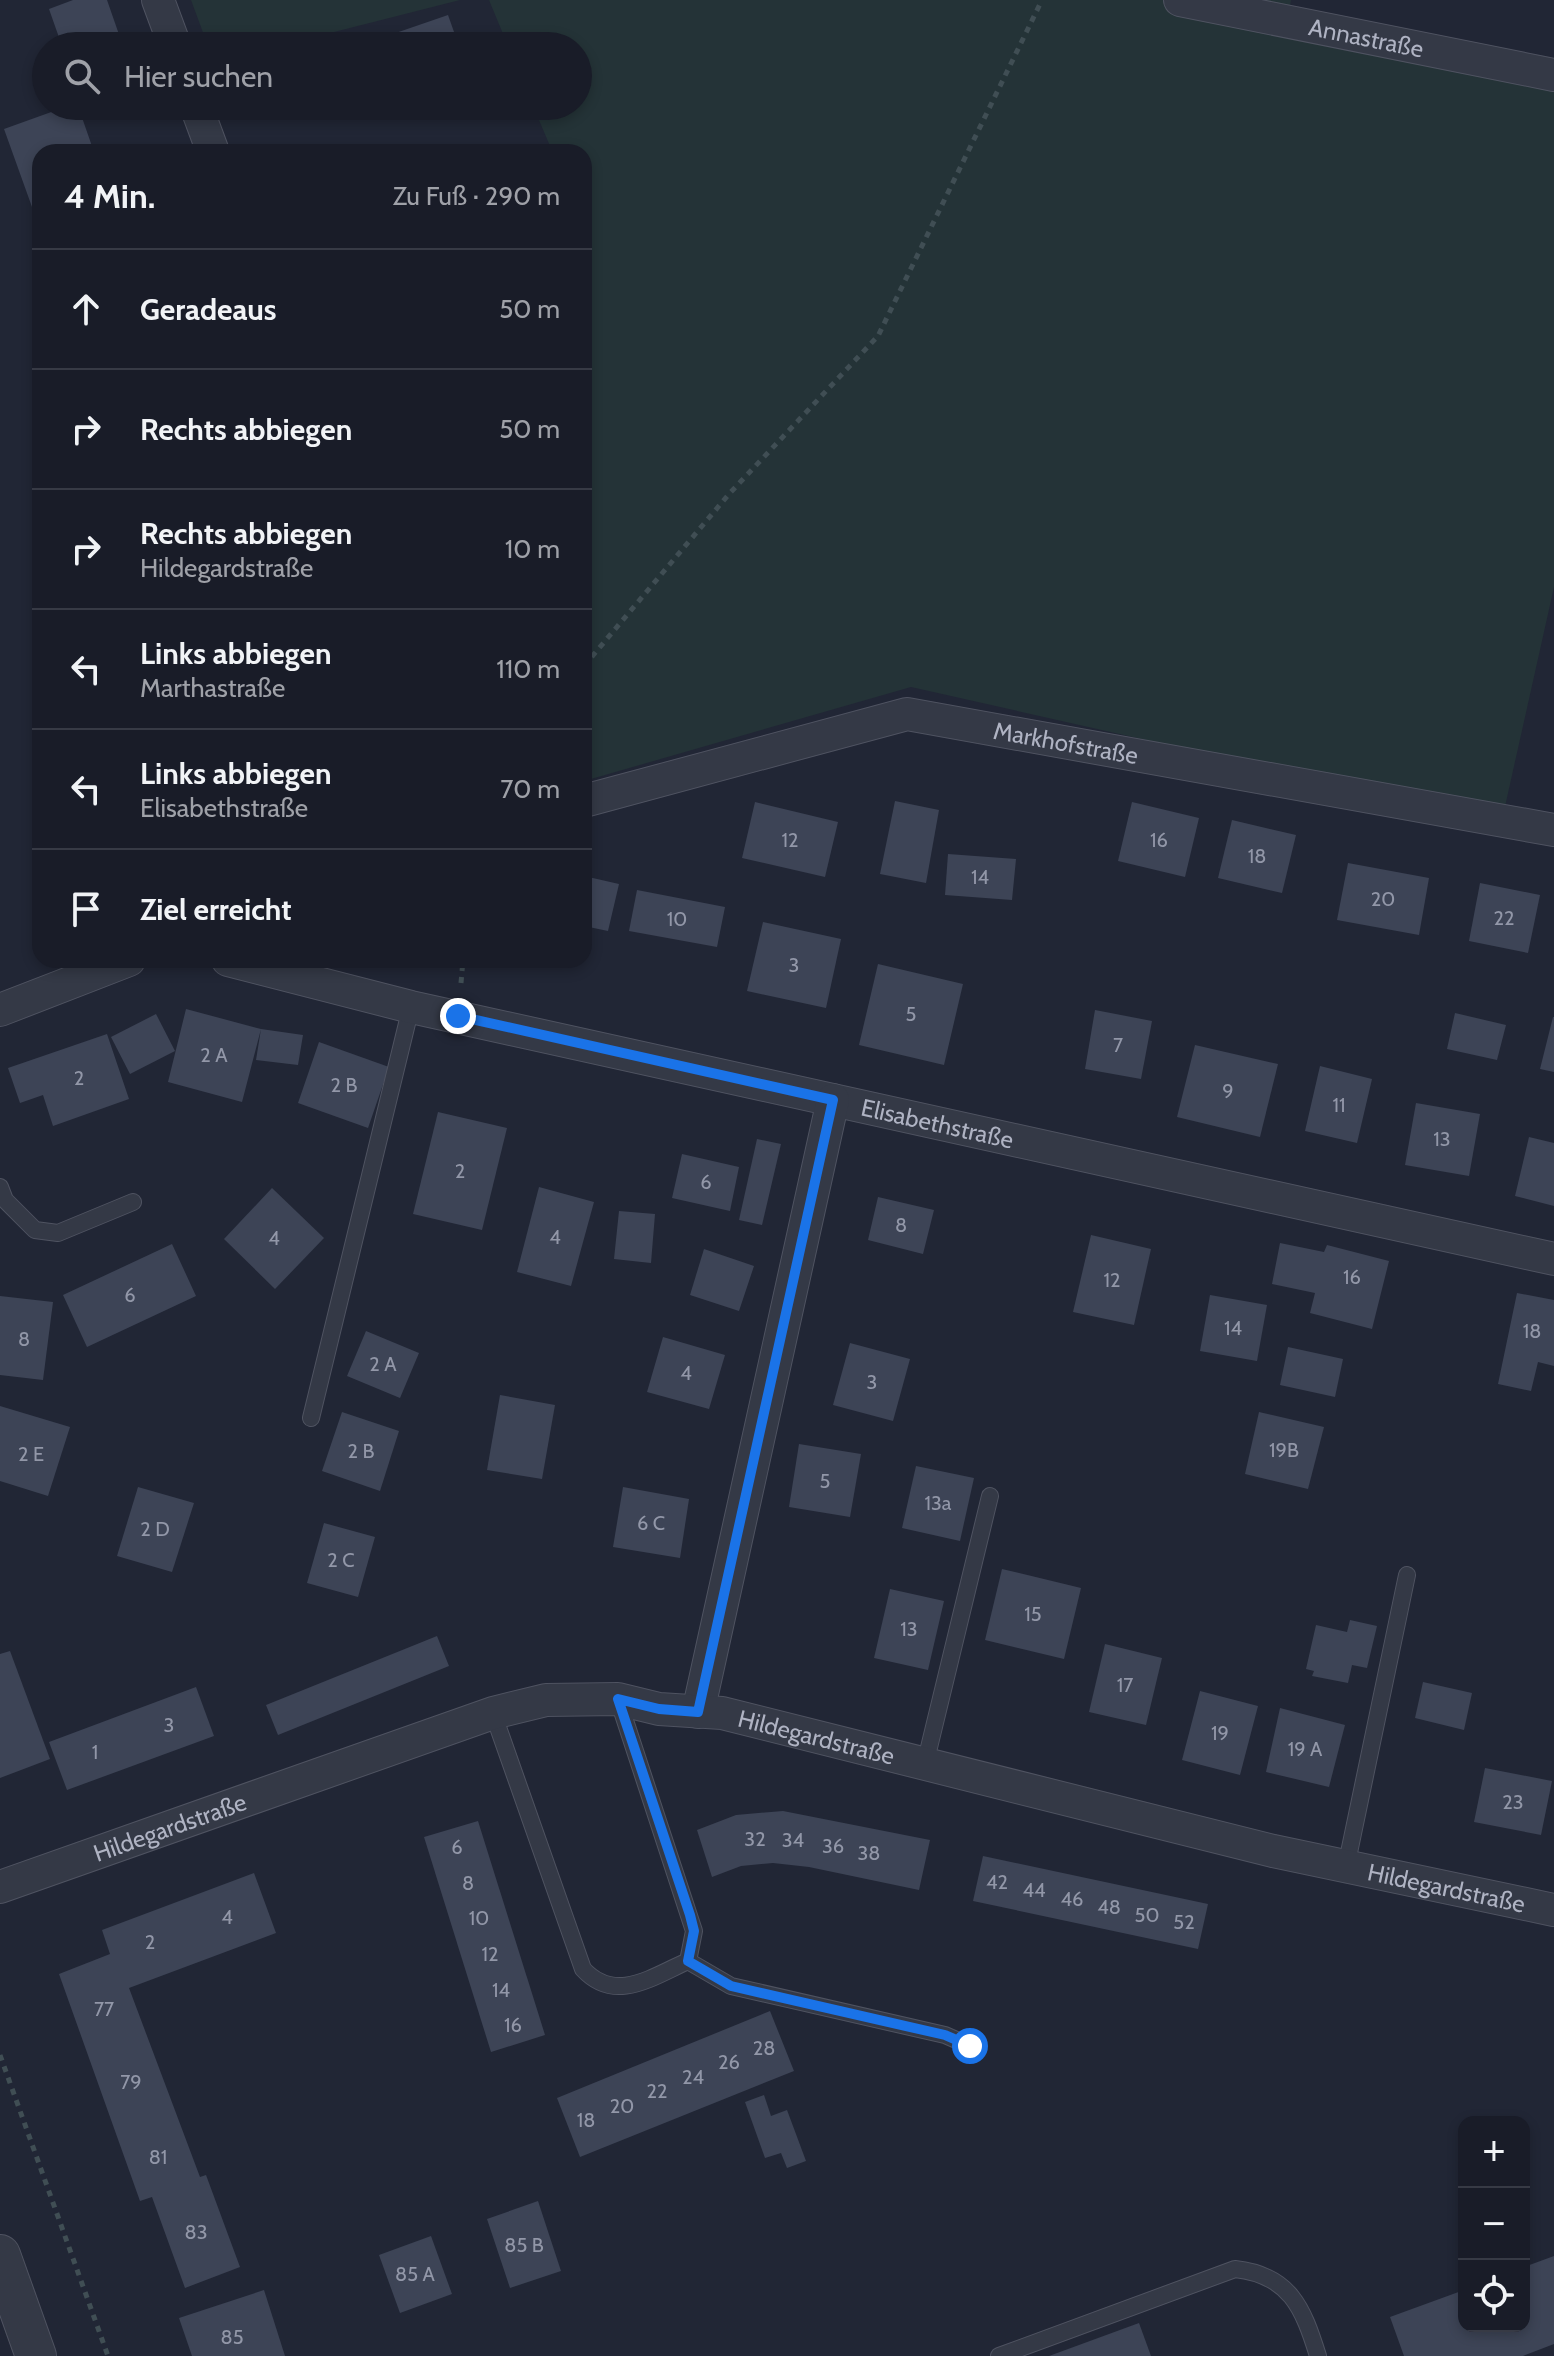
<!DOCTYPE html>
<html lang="de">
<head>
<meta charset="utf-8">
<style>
  :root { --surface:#191c28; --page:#262934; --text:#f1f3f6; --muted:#9fa1a8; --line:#373a45 }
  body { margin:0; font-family:Cabin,sans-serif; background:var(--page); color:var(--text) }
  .controls { position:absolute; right:24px; bottom:24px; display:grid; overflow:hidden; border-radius:16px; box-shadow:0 4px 12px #0003 }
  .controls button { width:72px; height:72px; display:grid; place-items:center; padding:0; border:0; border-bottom:2px solid var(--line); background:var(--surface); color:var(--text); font:40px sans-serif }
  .stop { position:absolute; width:24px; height:24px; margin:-18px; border:6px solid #1a73e8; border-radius:50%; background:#fff }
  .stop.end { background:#1a73e8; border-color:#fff; box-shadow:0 2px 8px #0008 }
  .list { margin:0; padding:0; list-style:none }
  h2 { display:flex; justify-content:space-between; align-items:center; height:104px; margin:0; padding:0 32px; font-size:34px }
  h2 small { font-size:26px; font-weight:400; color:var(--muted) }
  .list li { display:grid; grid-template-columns:52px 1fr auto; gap:24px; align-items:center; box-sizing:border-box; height:120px; padding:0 32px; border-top:2px solid var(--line) }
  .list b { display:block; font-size:30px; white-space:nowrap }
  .list p { margin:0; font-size:26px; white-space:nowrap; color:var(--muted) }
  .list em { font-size:26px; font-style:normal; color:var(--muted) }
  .icon { flex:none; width:44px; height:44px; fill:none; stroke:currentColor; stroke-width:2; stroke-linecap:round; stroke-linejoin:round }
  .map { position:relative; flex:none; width:1554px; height:2356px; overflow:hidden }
  .search { position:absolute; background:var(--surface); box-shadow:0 4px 12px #0003; left:32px; top:32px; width:560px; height:88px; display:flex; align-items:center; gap:20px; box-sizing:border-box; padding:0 28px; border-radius:44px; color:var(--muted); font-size:30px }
  .panel { position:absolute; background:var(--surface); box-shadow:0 4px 12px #0003; left:32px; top:144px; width:560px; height:824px; border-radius:24px }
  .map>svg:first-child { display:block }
  .green { fill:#243337 }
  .building { fill:#3d4456 }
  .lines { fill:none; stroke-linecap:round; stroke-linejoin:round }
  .service-casing { stroke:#4f5361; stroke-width:18 }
  .minor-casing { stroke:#4f5361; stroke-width:34 }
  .tertiary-casing { stroke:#4f5361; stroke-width:42 }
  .path { stroke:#404e54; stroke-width:5; stroke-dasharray:6 6; stroke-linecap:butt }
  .service { stroke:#343946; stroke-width:16 }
  .minor { stroke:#343946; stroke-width:32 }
  .tertiary { stroke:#343946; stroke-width:40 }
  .route { stroke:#1a73e8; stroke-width:10 }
  .labels { text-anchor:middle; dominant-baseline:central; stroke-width:7; stroke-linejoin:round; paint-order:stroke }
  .number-label { font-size:20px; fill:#9297a8 }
  .street-label { font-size:24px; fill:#afb3c3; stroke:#1a1e2a }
</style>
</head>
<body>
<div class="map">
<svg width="1554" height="2356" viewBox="0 0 1554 2356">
  <rect width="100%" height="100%" fill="#212635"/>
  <g class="green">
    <path d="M191 0H460L279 46H208Z"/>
    <path d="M489 0H1291L1287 22 1554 75V587L1502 820 911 687 584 781V152H546L550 146 533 106H578V46H508Z"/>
  </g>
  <g class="building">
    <path d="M73 0H107L123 46H62L49 9Z"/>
    <path d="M448 15 459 46H391L387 36Z"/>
    <path d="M68 106H78L94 152H40V204L32 207 4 129Z"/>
    <path d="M895 801 939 810 926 883 880 874Z"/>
    <path d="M755 802 838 822 825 877 742 858Z"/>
    <path d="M1132 802 1199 818 1185 877 1118 861Z"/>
    <path d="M1232 820 1296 835 1282 893 1218 878Z"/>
    <path d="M948 854 1016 859 1012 900 945 895Z"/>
    <path d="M1348 863 1429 878 1419 935 1337 920Z"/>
    <path d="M584 876 619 884 608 931 584 926Z"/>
    <path d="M1480 883 1540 895 1528 953 1469 941Z"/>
    <path d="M637 890 725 907 717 947 629 931Z"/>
    <path d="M763 922 841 939 826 1008 747 991Z"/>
    <path d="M878 964 963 984 944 1065 859 1045Z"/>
    <path d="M186 1009 261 1029 303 1035 298 1065 256 1060 261 1029 242 1102 168 1082Z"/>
    <path d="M1095 1010 1152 1021 1141 1079 1085 1069Z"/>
    <path d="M1455 1013 1506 1025 1497 1060 1447 1049Z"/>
    <path d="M156 1014 175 1051 130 1074 111 1037Z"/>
    <path d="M1553 1017H1554V1072L1540 1069Z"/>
    <path d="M107 1034 129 1099 53 1126 43 1095 20 1103 8 1068Z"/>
    <path d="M319 1042 389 1067 368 1128 298 1103Z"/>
    <path d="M1195 1045 1278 1064 1260 1137 1177 1117Z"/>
    <path d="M1320 1066 1372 1079 1357 1143 1305 1131Z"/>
    <path d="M1416 1103 1480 1114 1469 1176 1405 1165Z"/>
    <path d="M438 1112 507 1128 482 1230 413 1214Z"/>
    <path d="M1529 1137 1554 1143V1206L1515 1196Z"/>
    <path d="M757 1139 781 1144 762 1225 739 1220Z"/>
    <path d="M682 1154 739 1167 730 1211 672 1198Z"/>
    <path d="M539 1187 594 1202 571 1286 517 1272Z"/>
    <path d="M272 1188 324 1238 275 1289 224 1239Z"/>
    <path d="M878 1197 934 1210 923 1254 868 1240Z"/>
    <path d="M619 1211 655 1214 651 1263 614 1259Z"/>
    <path d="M1091 1235 1151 1249 1134 1325 1073 1312Z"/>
    <path d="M1280 1243 1324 1252 1327 1245 1389 1261 1372 1329 1310 1313 1315 1293 1272 1284Z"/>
    <path d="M172 1244 196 1296 87 1347 63 1295Z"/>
    <path d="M704 1249 754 1266 739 1311 690 1295Z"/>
    <path d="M1517 1293 1554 1300V1366L1538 1362 1531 1391 1498 1384Z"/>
    <path d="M1210 1295 1267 1305 1257 1361 1200 1351Z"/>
    <path d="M0 1296 53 1302 43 1380 0 1375Z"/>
    <path d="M366 1331 419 1353 400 1398 347 1376Z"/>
    <path d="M663 1337 725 1355 709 1409 647 1392Z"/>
    <path d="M850 1343 910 1359 893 1421 833 1405Z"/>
    <path d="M1288 1347 1343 1359 1335 1397 1280 1385Z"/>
    <path d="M500 1395 555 1405 542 1479 487 1470Z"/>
    <path d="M0 1406 70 1427 48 1496 0 1481Z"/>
    <path d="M342 1412 399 1431 380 1491 322 1471Z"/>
    <path d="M1259 1412 1324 1427 1308 1489 1245 1474Z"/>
    <path d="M799 1444 861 1454 850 1517 789 1507Z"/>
    <path d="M916 1466 974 1478 960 1541 902 1528Z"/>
    <path d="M138 1487 194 1503 172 1572 117 1556Z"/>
    <path d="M623 1487 689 1499 680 1558 613 1547Z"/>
    <path d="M324 1523 375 1537 358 1597 307 1583Z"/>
    <path d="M1002 1569 1081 1588 1064 1659 985 1640Z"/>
    <path d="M890 1589 944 1601 928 1670 874 1658Z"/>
    <path d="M1350 1620 1377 1626 1367 1668 1352 1665 1348 1683 1312 1676 1314 1671 1306 1669 1316 1625 1347 1632Z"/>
    <path d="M437 1636 449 1666 278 1735 266 1705Z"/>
    <path d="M1105 1644 1162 1658 1146 1725 1089 1712Z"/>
    <path d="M10 1651 50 1759 0 1778V1654Z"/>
    <path d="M1423 1682 1472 1693 1464 1730 1415 1718Z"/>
    <path d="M196 1687 214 1736 67 1790 49 1742Z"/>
    <path d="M1200 1691 1258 1706 1240 1775 1182 1760Z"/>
    <path d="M1280 1708 1345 1725 1329 1787 1266 1772Z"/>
    <path d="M1485 1768 1552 1781 1541 1835 1474 1822Z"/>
    <path d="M783 1811 930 1840 919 1890 809 1867 773 1863 741 1866 712 1877 697 1830 736 1815Z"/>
    <path d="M478 1821 545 2035 491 2052 424 1837Z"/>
    <path d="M983 1856 1208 1904 1198 1949 973 1901Z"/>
    <path d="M254 1873 276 1933 129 1988 200 2177 206 2175 240 2267 185 2288 152 2197 140 2201 59 1974 110 1954 102 1930Z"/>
    <path d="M770 2011 794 2071 580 2157 557 2098Z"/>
    <path d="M764 2095 771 2116 787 2110 806 2161 787 2168 781 2153 765 2158 745 2102Z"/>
    <path d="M538 2201 561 2271 510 2288 487 2219Z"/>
    <path d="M431 2236 452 2294 400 2313 379 2255Z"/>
    <path d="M1554 2256V2344L1523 2356H1404L1390 2317 1464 2290V2326H1524V2267Z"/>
    <path d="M264 2290 285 2356H192L179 2318Z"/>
    <path d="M1139 2323 1151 2356H1049Z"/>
  </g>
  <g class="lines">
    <g class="service-casing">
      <g id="service">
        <path d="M0 1187 5 1200 35 1230 58 1233 133 1202"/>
        <path d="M311 1418 411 1007"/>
        <path d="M493 1713 583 1969C615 2004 652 1977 688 1961L694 1931 618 1699"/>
        <path d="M925 1764 990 1496"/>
        <path d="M1346 1867 1407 1575"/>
        <path d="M688 1961 731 1986 945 2035 970 2046"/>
        <path d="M999 2356 1235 2269C1290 2275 1303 2308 1318 2356"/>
      </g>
    </g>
    <g class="minor-casing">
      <g id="minor">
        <path d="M158 0 175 46"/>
        <path id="s1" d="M1180 0 1554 75"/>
        <path d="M196 106 213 152"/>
        <path id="s2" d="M584 801 907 714 1554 830"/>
        <path id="s3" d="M228 960 411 1007 1554 1259"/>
        <path d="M0 1010 129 960"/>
        <path d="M698 1712 833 1100"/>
        <path id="s4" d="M0 1887 493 1713 546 1700 618 1699 659 1709 722 1713 1273 1851 1554 1910"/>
      </g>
    </g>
    <g class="tertiary-casing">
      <path id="tertiary" d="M0 2255 36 2356"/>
    </g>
    <g class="path">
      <path d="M584 666 729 494 878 336 1042 0"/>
      <path d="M461 983 463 960"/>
      <path d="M0 2055 108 2356"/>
    </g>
    <use href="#service" class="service"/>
    <use href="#minor" class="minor"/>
    <use href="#tertiary" class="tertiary"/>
  </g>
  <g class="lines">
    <path class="route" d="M458 1016 833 1100 698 1712 659 1709 618 1699 690 1915 694 1931 688 1961 731 1986 945 2035 970 2046"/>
  </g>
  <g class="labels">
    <g class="number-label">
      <text x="790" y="840">12</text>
      <text x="1159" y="840">16</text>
      <text x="1257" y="856">18</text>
      <text x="980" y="877">14</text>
      <text x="1383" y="899">20</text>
      <text x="1504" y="918">22</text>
      <text x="677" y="919">10</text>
      <text x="794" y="965">3</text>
      <text x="911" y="1014">5</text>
      <text x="1118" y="1045">7</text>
      <text x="214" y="1055">2 A</text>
      <text x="79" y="1078">2</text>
      <text x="344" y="1085">2 B</text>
      <text x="1228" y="1091">9</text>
      <text x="1339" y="1105">11</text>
      <text x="1442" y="1139">13</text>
      <text x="460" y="1171">2</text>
      <text x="706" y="1182">6</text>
      <text x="901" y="1225">8</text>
      <text x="555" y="1237">4</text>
      <text x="274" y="1238">4</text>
      <text x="1352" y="1277">16</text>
      <text x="1112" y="1280">12</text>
      <text x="130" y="1295">6</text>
      <text x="1233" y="1328">14</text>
      <text x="1532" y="1331">18</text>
      <text x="24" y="1339">8</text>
      <text x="383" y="1364">2 A</text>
      <text x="686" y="1373">4</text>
      <text x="872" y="1382">3</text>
      <text x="1284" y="1450">19B</text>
      <text x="361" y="1451">2 B</text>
      <text x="31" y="1454">2 E</text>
      <text x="825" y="1481">5</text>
      <text x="938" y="1503">13a</text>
      <text x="651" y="1523">6 C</text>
      <text x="155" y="1529">2 D</text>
      <text x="341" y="1560">2 C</text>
      <text x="1033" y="1614">15</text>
      <text x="909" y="1629">13</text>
      <text x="1125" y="1685">17</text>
      <text x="169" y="1725">3</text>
      <text x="1220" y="1733">19</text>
      <text x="1305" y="1749">19 A</text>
      <text x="95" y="1752">1</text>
      <text x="1513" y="1802">23</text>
      <text x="755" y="1839">32</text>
      <text x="793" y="1840">34</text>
      <text x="833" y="1846">36</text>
      <text x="457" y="1847">6</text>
      <text x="869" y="1853">38</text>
      <text x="997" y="1882">42</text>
      <text x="468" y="1883">8</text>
      <text x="1034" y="1890">44</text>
      <text x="1072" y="1899">46</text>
      <text x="1109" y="1907">48</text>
      <text x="1147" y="1915">50</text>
      <text x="227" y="1917">4</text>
      <text x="479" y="1918">10</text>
      <text x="1184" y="1922">52</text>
      <text x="150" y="1942">2</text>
      <text x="490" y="1954">12</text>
      <text x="501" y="1990">14</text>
      <text x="104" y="2009">77</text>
      <text x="513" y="2025">16</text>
      <text x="764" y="2048">28</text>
      <text x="729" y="2062">26</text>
      <text x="693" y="2077">24</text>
      <text x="131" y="2082">79</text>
      <text x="657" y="2091">22</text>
      <text x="622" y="2106">20</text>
      <text x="586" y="2120">18</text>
      <text x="158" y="2157">81</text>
      <text x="196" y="2232">83</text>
      <text x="524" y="2245">85 B</text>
      <text x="415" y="2274">85 A</text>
      <text x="232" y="2337">85</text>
    </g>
    <g class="street-label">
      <text stroke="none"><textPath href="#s1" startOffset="190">Annastraße</textPath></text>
      <text stroke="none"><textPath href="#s2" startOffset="496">Markhofstraße</textPath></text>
      <text stroke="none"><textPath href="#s3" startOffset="728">Elisabethstraße</textPath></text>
      <text stroke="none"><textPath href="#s4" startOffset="852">Hildegardstraße</textPath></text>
      <text stroke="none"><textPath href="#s4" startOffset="180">Hildegardstraße</textPath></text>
      <text stroke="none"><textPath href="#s4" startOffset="1500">Hildegardstraße</textPath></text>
    </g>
  </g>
</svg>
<div class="controls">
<button>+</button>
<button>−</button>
<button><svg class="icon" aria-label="locate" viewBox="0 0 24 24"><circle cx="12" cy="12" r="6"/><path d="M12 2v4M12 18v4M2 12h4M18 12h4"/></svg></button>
</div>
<div class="stop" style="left:970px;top:2046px"></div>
<div class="stop end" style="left:458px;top:1016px"></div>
<div class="search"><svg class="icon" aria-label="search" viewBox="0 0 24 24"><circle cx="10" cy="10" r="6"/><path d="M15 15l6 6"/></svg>Hier suchen</div>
<section class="panel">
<h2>4 Min.<small>Zu Fuß · 290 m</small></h2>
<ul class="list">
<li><svg class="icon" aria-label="ahead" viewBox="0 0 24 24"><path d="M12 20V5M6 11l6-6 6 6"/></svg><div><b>Geradeaus</b></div><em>50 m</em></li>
<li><svg class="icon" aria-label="right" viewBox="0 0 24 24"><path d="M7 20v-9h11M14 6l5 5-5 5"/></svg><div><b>Rechts abbiegen</b></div><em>50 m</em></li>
<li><svg class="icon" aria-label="right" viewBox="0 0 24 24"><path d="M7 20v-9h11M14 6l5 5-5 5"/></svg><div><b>Rechts abbiegen</b><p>Hildegardstraße</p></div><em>10 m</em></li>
<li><svg class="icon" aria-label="left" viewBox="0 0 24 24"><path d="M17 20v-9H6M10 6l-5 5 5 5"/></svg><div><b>Links abbiegen</b><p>Marthastraße</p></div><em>110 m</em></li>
<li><svg class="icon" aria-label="left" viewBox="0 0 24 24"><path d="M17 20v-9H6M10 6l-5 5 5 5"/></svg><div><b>Links abbiegen</b><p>Elisabethstraße</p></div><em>70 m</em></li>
<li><svg class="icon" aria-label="arrive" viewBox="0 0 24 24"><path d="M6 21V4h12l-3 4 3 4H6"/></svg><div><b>Ziel erreicht</b></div></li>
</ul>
</section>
</div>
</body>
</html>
